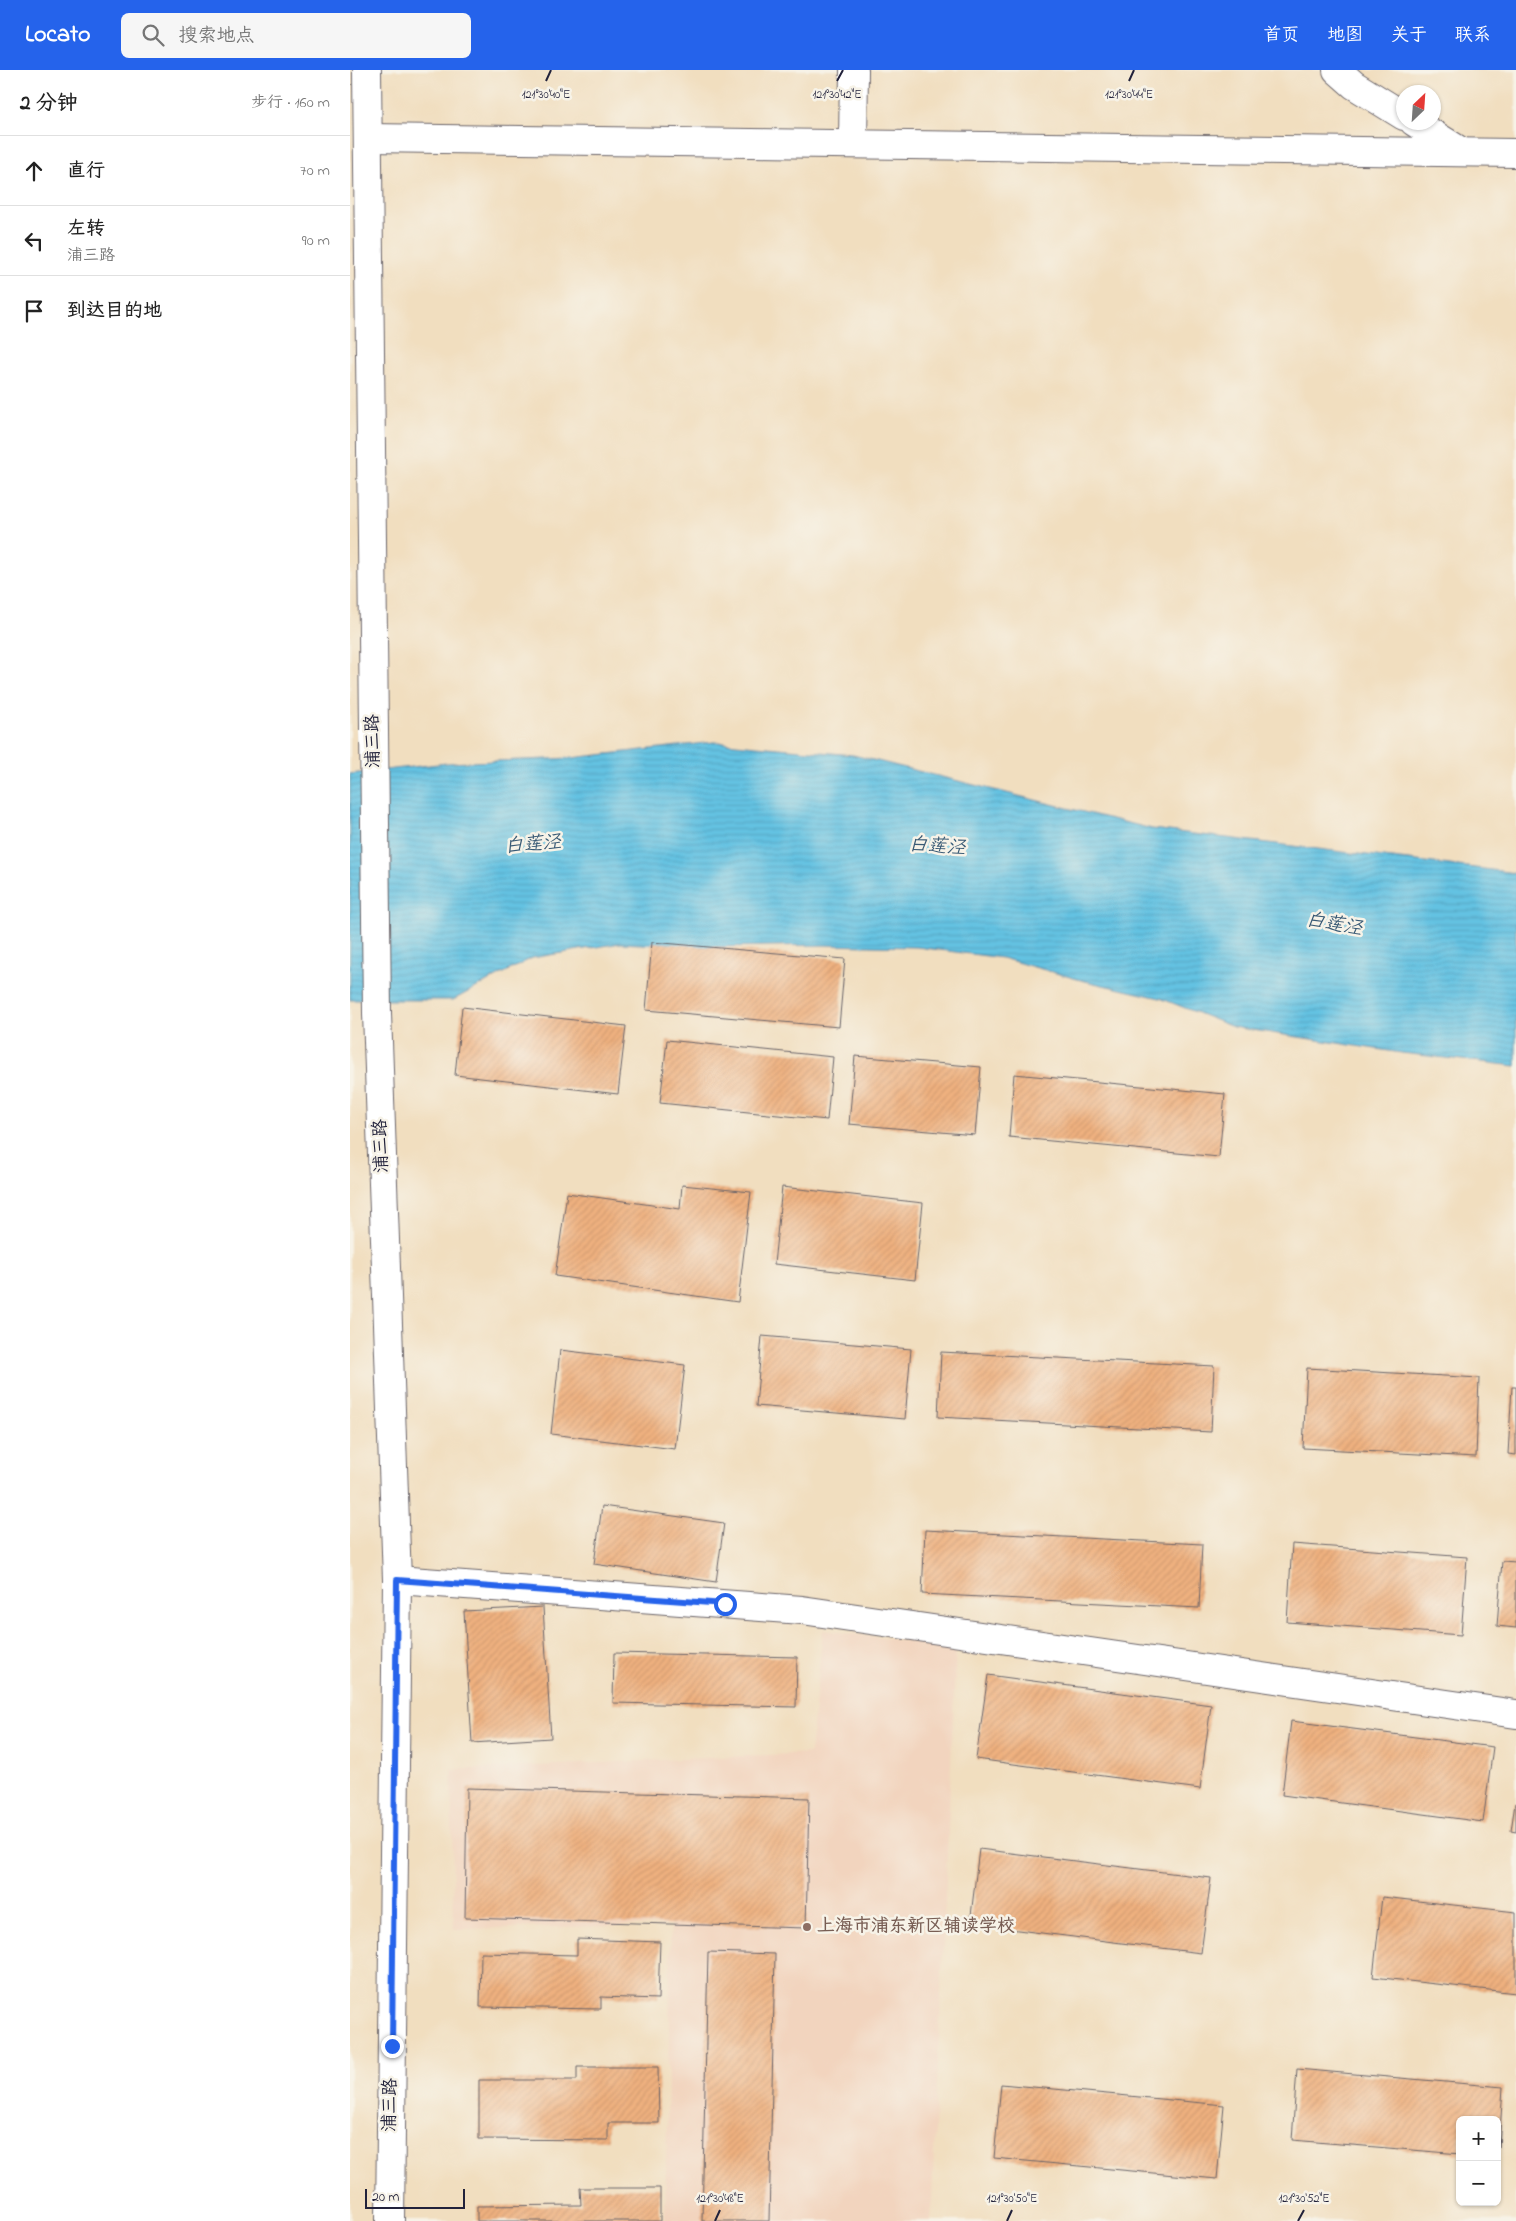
<!DOCTYPE html>
<html lang="zh">
<head>
<meta charset="utf-8">
<style>
  :root { --surface:#fff; --page:#f6f6f6; --text:#222; --muted:#767676; --line:#e0e0e0; --accent:#2563eb }
  body { margin:0; font-family:"Indie Flower","LXGW WenKai TC",sans-serif; background:var(--page); color:var(--text) }
  .controls { position:absolute; right:15px; bottom:15px; display:grid; overflow:hidden; border-radius:8px; box-shadow:0 1px 4px #0004 }
  .controls button { width:45px; height:45px; display:grid; place-items:center; padding:0; border:0; border-bottom:1px solid var(--line); background:var(--surface); color:var(--text); font:25px sans-serif }
  .compass { position:absolute; left:1046px; top:15px; width:45px; height:45px; border-radius:50%; background:var(--surface); box-shadow:0 1px 4px #0004; rotate:25deg }
  .scale { position:absolute; left:15px; bottom:12px; width:100px; box-sizing:border-box; padding-left:5px; border:2px solid #22223b; border-top:0; font-size:14px; line-height:18px; white-space:nowrap; color:#22223b; -webkit-text-stroke:4px #f7f3e8; paint-order:stroke }
  .stop { position:absolute; width:15px; height:15px; margin:-11px; border:4px solid #2563eb; border-radius:50%; background:#fff }
  .stop.end { background:#2563eb; border-color:#fff; box-shadow:0 1px 5px #0008 }
  .list { margin:0; padding:0; list-style:none }
  h2 { display:flex; justify-content:space-between; align-items:center; height:65px; margin:0; padding:0 20px; font-size:21px }
  h2 small { font-size:16px; font-weight:400; color:var(--muted) }
  .list li { display:grid; grid-template-columns:32px 1fr auto; gap:15px; align-items:center; box-sizing:border-box; height:70px; padding:0 20px; border-top:1px solid var(--line) }
  .list b { display:block; font-size:19px; white-space:nowrap }
  .list p { margin:0; font-size:16px; white-space:nowrap; color:var(--muted) }
  .list em { font-size:16px; font-style:normal; color:var(--muted) }
  .icon { flex:none; width:28px; height:28px; fill:none; stroke:currentColor; stroke-width:2; stroke-linecap:round; stroke-linejoin:round }
  .map { position:relative; flex:none; width:1166px; height:2151px; overflow:hidden }
  header { display:flex; align-items:center; gap:30px; box-sizing:border-box; height:70px; padding:0 25px; background:var(--accent); color:#fff }
  header strong { font-size:24px }
  nav { display:flex; gap:28px; margin-inline-start:auto; font-size:18px }
  .search { width:350px; height:45px; background:var(--page); display:flex; align-items:center; gap:12px; box-sizing:border-box; padding:0 18px; border-radius:8px; color:var(--muted); font-size:19px }
  main { display:flex }
  aside { flex:1; background:var(--surface) }
  .map>svg:first-child { display:block }
  .built { fill:#f2d4be }
  .water { fill:url(#water-rules); stroke:#43728e }
  .building { fill:url(#building-hatch) }
  .lines { fill:none; stroke-linecap:round; stroke-linejoin:round }
  .minor-casing { stroke:#6a6469; stroke-width:30 }
  .minor { stroke:#fff; stroke-width:28 }
  .route { stroke:#2563eb; stroke-width:6 }
  .ticks { fill:none; stroke:#22223b; stroke-width:2 }
  .education-dot { fill:#8d6e63; stroke:#f7f3e8; stroke-width:2 }
  .labels { text-anchor:middle; dominant-baseline:central; stroke-width:5; stroke-linejoin:round; paint-order:stroke }
  .street-label { font-size:18px; fill:#22223b; stroke:#f7f3e8 }
  .education-label { font-size:18px; font-weight:bold; fill:#785e54; stroke:#f7f3e8; text-anchor:start }
  .water-label { font-size:19px; font-style:italic; fill:#395a75; stroke:#f7f3e8 }
  .ticks-label { font-size:12px; text-anchor:middle; fill:#22223b; stroke:#f7f3e8; stroke-width:5; stroke-linejoin:round; paint-order:stroke }
</style>
</head>
<body>
<header>
<strong>Locato</strong>
<div class="search"><svg class="icon" aria-label="search" viewBox="0 0 24 24"><circle cx="10" cy="10" r="6"/><path d="M15 15l6 6"/></svg>搜索地点</div>
<nav><a>首页</a><a>地图</a><a>关于</a><a>联系</a></nav>
</header>
<main>
<aside>
<h2>2 分钟<small>步行 · 160 m</small></h2>
<ul class="list">
<li><svg class="icon" aria-label="ahead" viewBox="0 0 24 24"><path d="M12 20V5M6 11l6-6 6 6"/></svg><div><b>直行</b></div><em>70 m</em></li>
<li><svg class="icon" aria-label="left" viewBox="0 0 24 24"><path d="M17 20v-9H6M10 6l-5 5 5 5"/></svg><div><b>左转</b><p>浦三路</p></div><em>90 m</em></li>
<li><svg class="icon" aria-label="arrive" viewBox="0 0 24 24"><path d="M6 21V4h12l-3 4 3 4H6"/></svg><div><b>到达目的地</b></div></li>
</ul>
</aside>
<div class="map">
<svg width="1166" height="2151" viewBox="0 0 1166 2151">
  <defs>
    <pattern id="water-rules" width="6" height="5" patternUnits="userSpaceOnUse" patternTransform="scale(1.25)"><rect width="6" height="5" fill="#64c2e2"/><path d="M0 2.5h6" fill="none" stroke="#56a6c3"/></pattern>
    <pattern id="building-hatch" width="6" height="6" patternUnits="userSpaceOnUse" patternTransform="scale(1.25)"><rect width="6" height="6" fill="#efb17f"/><path d="M-1 1l2-2M0 6l6-6M5 7l2-2" fill="none" stroke="#cd986f"/></pattern>
  </defs>
  <rect width="100%" height="100%" fill="#f7f3e8"/>
  <filter id="ink" filterUnits="userSpaceOnUse"><feTurbulence type="fractalNoise" baseFrequency=".02" numOctaves="2"/><feDisplacementMap in="SourceGraphic" scale="10" xChannelSelector="R" yChannelSelector="G"/><feConvolveMatrix kernelMatrix="1 2 1 2 8 2 1 2 1" color-interpolation-filters="sRGB"/></filter>
  <filter id="wash" filterUnits="userSpaceOnUse"><feTurbulence type="fractalNoise" baseFrequency=".0096" numOctaves="4" result="noise"/><feDisplacementMap in="SourceGraphic" scale="20" xChannelSelector="R" yChannelSelector="G"/><feGaussianBlur stdDeviation="1.12" result="paint"/><feColorMatrix in="noise" values="0 0 0 0 0 0 0 0 0 0 0 0 0 0 0 0 0 1.4 0 .05"/><feComposite in="paint" operator="in"/></filter>
  <g filter="url(#wash)">
    <rect width="100%" height="100%" fill="#f1debf"/>
    <path class="built" d="M473 1560 606 1578 581 2151H315L321 1855 104 1859 101 1700 460 1683Z"/>
    <path class="water" d="M364 672 503 685 802 759 1166 803V996L1052 983 883 957 810 928 731 910 652 888 567 877 474 875 354 877 270 873 182 888 103 930H0V704L97 693 221 688Z"/>
    <g id="blocks">
      <g class="building">
        <path d="M302 872 495 889 489 957 296 940Z"/>
        <path d="M112 937 276 956 268 1024 105 1005Z"/>
        <path d="M317 970 483 987 477 1050 310 1033Z"/>
        <path d="M505 986 631 997 625 1065 499 1054Z"/>
        <path d="M664 1004 875 1024 869 1087 659 1067Z"/>
        <path d="M332 1115 401 1122 388 1232 205 1206 217 1123 330 1139Z"/>
        <path d="M432 1117 573 1133 565 1210 424 1194Z"/>
        <path d="M412 1266 561 1279 555 1349 406 1336Z"/>
        <path d="M210 1280 335 1295 325 1379 201 1364Z"/>
        <path d="M591 1282 864 1296 861 1362 588 1347Z"/>
        <path d="M957 1298 1129 1308 1126 1387 953 1378Z"/>
        <path d="M1162 1317H1166V1385L1158 1384Z"/>
        <path d="M252 1436 374 1453 366 1512 244 1494Z"/>
        <path d="M575 1460 852 1474 849 1538 572 1524Z"/>
        <path d="M942 1474 1117 1487 1111 1565 937 1552Z"/>
        <path d="M1152 1491 1166 1492V1558L1147 1556Z"/>
        <path d="M193 1537 201 1668 122 1673 114 1541Z"/>
        <path d="M264 1583 447 1587 446 1637 263 1633Z"/>
        <path d="M638 1605 861 1635 850 1719 626 1689Z"/>
        <path d="M941 1651 1143 1677 1133 1752 932 1725Z"/>
        <path d="M117 1718 459 1728 456 1858 115 1848Z"/>
        <path d="M1165 1733H1166V1762L1161 1761Z"/>
        <path d="M629 1779 861 1808 851 1883 620 1854Z"/>
        <path d="M1032 1827 1166 1842V1923L1023 1907Z"/>
        <path d="M227 1869 310 1872 308 1929 251 1927V1939L130 1937 131 1883 227 1885Z"/>
        <path d="M358 1882 425 1884 419 2151H352Z"/>
        <path d="M227 1997H308L309 2053H258V2070L129 2069V2010H227Z"/>
        <path d="M947 1999 1153 2017 1149 2078 1147 2050H1110V2084L942 2070Z"/>
        <path d="M651 2014 874 2035 867 2109 644 2088Z"/>
        <path d="M230 2118H310V2151H127V2136L231 2135Z"/>
      </g>
    </g>
  </g>
  <g filter="url(#ink)">
    <use href="#blocks" fill-opacity="0" stroke="#6a6469" stroke-width="1"/>
    <g class="lines">
      <g class="minor-casing">
        <g id="minor">
          <path d="M17 0 27 943 47 1510 40 2151"/>
          <path d="M987 0 1004 15 1054 46"/>
          <path d="M1064 52 1112 82"/>
          <path d="M18 68 1166 83"/>
          <path d="M503 74 504 0"/>
          <path d="M47 1510 452 1540 1166 1644"/>
        </g>
      </g>
      <use href="#minor" class="minor"/>
    </g>
  </g>
  <g class="lines" filter="url(#ink)">
    <path class="route" d="M42 1976 47 1510 375 1534"/>
  </g>
  <path class="ticks" d="M196 11 201 0M487 11 493 0M779 11 784 0M365 2151 370 2140M657 2151 662 2140M948 2151 954 2140"/>
  <circle class="education-dot" cx="457" cy="1857" r="5"/>
  <g class="labels">
    <g class="street-label">
      <text transform="translate(24 671) rotate(-91)">浦三路</text>
      <text transform="translate(32 1076) rotate(-92)">浦三路</text>
      <text transform="translate(41 2035) rotate(-89)">浦三路</text>
    </g>
    <g class="education-label">
      <text x="467" y="1857">上海市浦东新区辅读学校</text>
    </g>
    <g class="water-label">
      <text transform="translate(183 775) rotate(-5)">白莲泾</text>
      <text transform="translate(587 777) rotate(4)">白莲泾</text>
      <text transform="translate(984 855) rotate(10)">白莲泾</text>
    </g>
  </g>
  <g class="ticks-label">
    <text x="196" y="28">121°30'40"E</text>
    <text x="487" y="28">121°30'42"E</text>
    <text x="779" y="28">121°30'44"E</text>
    <text x="370" y="2132">121°30'48"E</text>
    <text x="662" y="2132">121°30'50"E</text>
    <text x="954" y="2132">121°30'52"E</text>
  </g>
</svg>
<div class="controls">
<button>+</button>
<button>−</button>
</div>
<svg class="compass" viewBox="-18 -18 36 36"><path d="M0-13l5 13h-10z" fill="#e53935"/><path d="M0 13l5-13h-10z" fill="#767676"/></svg>
<div class="scale">20 m</div>
<div class="stop" style="left:375px;top:1534px"></div>
<div class="stop end" style="left:42px;top:1976px"></div>
</div>
</main>
</body>
</html>
